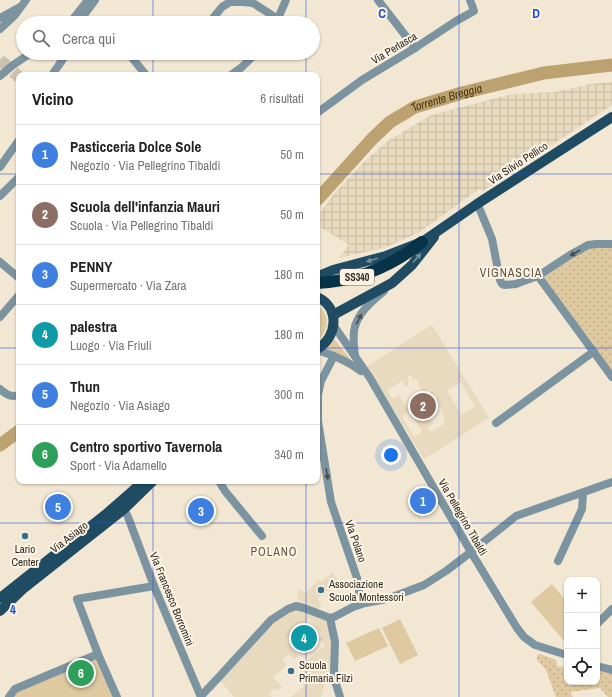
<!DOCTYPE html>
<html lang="it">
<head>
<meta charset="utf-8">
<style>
  :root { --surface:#fff; --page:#f6f6f6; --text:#222; --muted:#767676; --line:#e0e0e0; --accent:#b45309 }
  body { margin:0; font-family:"Archivo Narrow",sans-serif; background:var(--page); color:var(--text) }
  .controls { position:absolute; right:12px; bottom:12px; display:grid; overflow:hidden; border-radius:8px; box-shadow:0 1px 3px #0004 }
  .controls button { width:36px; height:36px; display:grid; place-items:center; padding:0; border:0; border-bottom:1px solid var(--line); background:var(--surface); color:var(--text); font:20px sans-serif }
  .you { position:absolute; left:391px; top:455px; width:14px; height:14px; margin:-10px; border:3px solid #fff; border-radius:50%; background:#1a73e8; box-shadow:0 0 0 6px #1a73e833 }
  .badge { display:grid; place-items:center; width:26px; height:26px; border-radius:50%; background:var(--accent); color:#fff; font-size:13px; font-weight:700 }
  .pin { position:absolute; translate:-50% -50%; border:2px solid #fff; box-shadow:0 1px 4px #0006 }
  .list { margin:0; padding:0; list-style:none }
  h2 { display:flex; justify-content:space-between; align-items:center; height:52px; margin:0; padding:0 16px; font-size:17px }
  h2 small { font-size:13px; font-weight:400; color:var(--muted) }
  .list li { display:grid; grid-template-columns:26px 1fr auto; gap:12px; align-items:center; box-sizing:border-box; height:60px; padding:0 16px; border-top:1px solid var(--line) }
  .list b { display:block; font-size:15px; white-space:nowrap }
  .list p { margin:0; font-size:13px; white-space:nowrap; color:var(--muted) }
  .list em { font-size:13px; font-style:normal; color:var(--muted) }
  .icon { flex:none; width:22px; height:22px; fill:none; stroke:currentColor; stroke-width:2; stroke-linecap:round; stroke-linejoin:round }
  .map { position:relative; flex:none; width:612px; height:697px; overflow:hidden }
  .search { position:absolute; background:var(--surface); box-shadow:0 1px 3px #0004; left:16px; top:16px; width:304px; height:44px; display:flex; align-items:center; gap:10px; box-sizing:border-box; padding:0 14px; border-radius:22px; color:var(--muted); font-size:15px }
  .panel { position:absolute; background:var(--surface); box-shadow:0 1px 3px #0004; left:16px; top:72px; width:304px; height:412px; border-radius:8px }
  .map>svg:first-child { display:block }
  .built { fill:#e8dabf; fill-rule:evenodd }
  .industrial { fill:url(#industrial-grid) }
  .green { fill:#dfc9a1 }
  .park { fill:url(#park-dots) }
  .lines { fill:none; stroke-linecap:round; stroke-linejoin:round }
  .river { stroke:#bda271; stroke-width:13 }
  .highway-tunnel { stroke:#cbc1b0; stroke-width:12; stroke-dasharray:12 6; stroke-linecap:butt }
  .minor { stroke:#7c93a0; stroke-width:8 }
  .major { stroke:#1f4c63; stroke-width:10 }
  .highway { stroke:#063347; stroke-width:12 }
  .oneway { fill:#494f4e }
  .oneway2 { fill:#788f97 }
  .grid { fill:none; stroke:#1d4ed8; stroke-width:1; stroke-opacity:0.55 }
  .poi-dot { fill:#386e8a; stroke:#fdf4e5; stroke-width:1.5 }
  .labels { text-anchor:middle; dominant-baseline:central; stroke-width:4; stroke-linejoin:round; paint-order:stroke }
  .shield { fill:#fdf4e5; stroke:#6c675c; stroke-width:1 }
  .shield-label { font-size:10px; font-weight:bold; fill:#2e2a22 }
  .street-label { font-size:11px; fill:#2e2a22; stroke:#fdf4e5 }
  .poi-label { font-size:11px; fill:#2e2a22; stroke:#fdf4e5; text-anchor:start }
  .water-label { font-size:12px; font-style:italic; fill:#48350c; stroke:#fdf4e5 }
  .neighbourhood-label { font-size:12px; letter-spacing:1px; fill:#605746; stroke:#fdf4e5 }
  .grid-label { font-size:13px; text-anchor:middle; font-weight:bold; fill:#1d4ed8; stroke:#fdf4e5; stroke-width:4; stroke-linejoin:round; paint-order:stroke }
</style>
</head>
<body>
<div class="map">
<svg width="612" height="697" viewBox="0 0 612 697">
  <defs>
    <pattern id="industrial-grid" width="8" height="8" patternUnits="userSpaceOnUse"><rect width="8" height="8" fill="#e8dabf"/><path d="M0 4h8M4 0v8" fill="none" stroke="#c7bba4"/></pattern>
    <pattern id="park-dots" width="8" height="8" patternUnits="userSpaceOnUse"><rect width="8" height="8" fill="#dfc9a1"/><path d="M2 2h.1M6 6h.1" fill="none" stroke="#c0ad8a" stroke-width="1.8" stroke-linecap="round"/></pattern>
  </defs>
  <rect width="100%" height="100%" fill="#f2e7d3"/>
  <g class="built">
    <path d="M432 325 489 418 424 459 367 366ZM408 376H412V379L418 380V386L421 387V393H424V396H421V400H427V390H431V394H437V401H439V407L442 408V415H444V424L431 432 428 427 433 424 426 413 414 419 422 432 414 437 402 416 408 412 409 408H406V404L403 403V400L400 399V395L392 399 387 390 402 381 405 386H408ZM461 382 475 407 461 415 447 390Z"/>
    <path d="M333 572 340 584 329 593 327 591 317 599 322 605 318 609 297 599 299 589 305 593 319 580 321 582Z"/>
    <path d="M296 606 330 618 335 642 330 667 321 697H291L311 680 296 663 301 659 304 663 325 645 321 640 314 646 313 644 323 635 309 619 285 640 298 656 294 660 288 654 282 660 287 665 273 677 282 687 277 691 274 688 269 693 272 697H234L218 678 271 620Z"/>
  </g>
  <path class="industrial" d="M612 82V105L483 191 479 189 420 232 387 247 339 258 349 245 317 225V217L333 195 361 165 386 142 431 115 512 94 556 92 591 84Z"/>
  <g class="green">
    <path d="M317 304C330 315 330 330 317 341Z"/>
    <path d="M334 339 351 360 326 349Z"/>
    <path d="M552 584 567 602V641L565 642 531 602Z"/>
    <path d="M400 619 418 655 400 664 382 628Z"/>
    <path d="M379 628 388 646 355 661 346 643Z"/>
    <path d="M99 655 115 697H13L16 691Z"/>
  </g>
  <g class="park">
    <path d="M612 244V377L538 276 588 245Z"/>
    <path d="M540 654 556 660 557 666 567 668V682H597V668L612 672V697H608L600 688 570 692 573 697H556L546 670 537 660V655Z"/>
  </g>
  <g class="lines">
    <g class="river">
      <path id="s1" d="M317 200 372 139 390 122 415 107 462 93 544 73 612 65"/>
      <path d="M0 445 19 431"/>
    </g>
    <path class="highway-tunnel" d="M0 60 19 77"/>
    <g class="minor">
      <path d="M378 0 415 48"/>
      <path d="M0 18 20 7"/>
      <path d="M70 23 88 0"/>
      <path d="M78 23 95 0"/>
      <path d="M209 23 222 7 230 2H243L253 3 278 19"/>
      <path d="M276 23 286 0"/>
      <path d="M0 29 15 15 26 0"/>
      <path d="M133 59 146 75"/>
      <path d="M52 75C56 68 63 61 66 53"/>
      <path d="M231 75 242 67 256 53"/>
      <path d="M0 76 13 65 31 53"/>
      <path d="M317 113 362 80 415 48 456 21 474 11 470 0"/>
      <path d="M0 167 19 140"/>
      <path d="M0 196 19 177"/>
      <path d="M477 204 480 210 492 239 500 280 502 284 504 285 516 284 521 282 538 276 570 255 588 245 596 244H612"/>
      <path d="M0 262 19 278"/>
      <path d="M538 276 612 377"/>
      <path d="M0 317 19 295"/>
      <path d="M334 326 370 378 471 552 517 628 524 637 535 645 567 655"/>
      <path d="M317 350C333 355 348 361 361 371"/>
      <path d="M334 356 321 381 318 395V421L331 502 357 578 360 597 363 601 365 603"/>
      <path d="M355 356C354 348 353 339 354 331 356 314 372 301 384 291"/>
      <path d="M0 389C6 394 11 398 19 395"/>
      <path d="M496 423 593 352"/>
      <path d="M219 481 225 491 262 536"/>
      <path d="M122 504 124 509 128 517 154 586 201 697"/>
      <path d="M558 561 582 509 583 493"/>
      <path d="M330 618 335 642 334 672 335 681 340 697"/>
      <path d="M597 624 612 609"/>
      <path d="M597 666 612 670"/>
      <path d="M201 696 218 678 271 620 288 609 296 606 304 608 330 618 334 617 353 607 365 603 387 599 424 585 446 571 471 552 516 516 612 482"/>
      <path d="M9 697 15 689 98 654"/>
      <path d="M117 697 98 654 77 599 154 586"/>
    </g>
    <g class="major">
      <path d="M317 278 321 275 333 270 386 256 422 242 477 204 612 117"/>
      <path d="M317 297C340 307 338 337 317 349"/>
      <path d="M333 315 392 283 412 265 434 237"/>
      <path d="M0 598 105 515 144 481"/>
      <path d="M0 611 24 588 124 509 153 481"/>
    </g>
    <path class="highway" d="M317 283C357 281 391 267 422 242"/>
  </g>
  <defs><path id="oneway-solid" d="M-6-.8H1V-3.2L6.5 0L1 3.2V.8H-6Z"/></defs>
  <g class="oneway">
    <use href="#oneway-solid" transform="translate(575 253) rotate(150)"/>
    <use href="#oneway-solid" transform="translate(359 319) rotate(-64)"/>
    <use href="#oneway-solid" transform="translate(327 474) rotate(81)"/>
  </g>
  <g class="oneway2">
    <use href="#oneway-solid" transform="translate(417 258) rotate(-50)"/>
    <use href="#oneway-solid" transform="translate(372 260) rotate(164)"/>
  </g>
  <path class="grid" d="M153 0V23M306 0V23M459 0V697M153 53V75M306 53V75M0 174H19M317 174H612M0 348H19M317 348H612M153 481V697M306 481V697M0 523H612"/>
  <g class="poi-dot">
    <circle cx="25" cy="536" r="4"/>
    <circle cx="321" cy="590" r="4"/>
    <circle cx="291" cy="671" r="4"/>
  </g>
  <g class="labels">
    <rect class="shield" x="340" y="269" width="34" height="16" rx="3"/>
    <g class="shield-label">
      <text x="357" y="277">SS340</text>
    </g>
    <g class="street-label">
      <text transform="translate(394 48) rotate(-31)">Via Perlasca</text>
      <text transform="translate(518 163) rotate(-33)">Via Silvio Pellico</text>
      <text transform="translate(463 517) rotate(60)">Via Pellegrino Tibaldi</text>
      <text transform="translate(69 537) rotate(-38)">Via Asiago</text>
      <text transform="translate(356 541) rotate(71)">Via Polano</text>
      <text transform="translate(172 599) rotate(68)">Via Francesco Borromini</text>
    </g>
    <g class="poi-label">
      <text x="25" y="549" text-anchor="middle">Lario<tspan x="25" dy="13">Center</tspan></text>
      <text x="329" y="584">Associazione<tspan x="329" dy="13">Scuola Montessori</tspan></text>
      <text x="299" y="665">Scuola<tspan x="299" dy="13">Primaria Filzi</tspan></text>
    </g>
    <g class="water-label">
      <text stroke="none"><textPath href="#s1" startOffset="169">Torrente Breggia</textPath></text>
    </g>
    <g class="neighbourhood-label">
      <text x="511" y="273">VIGNASCIA</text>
      <text x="274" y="552">POLANO</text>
    </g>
  </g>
  <g class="grid-label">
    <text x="382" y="18">C</text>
    <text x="536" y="18">D</text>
    <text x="13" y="614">4</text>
  </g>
</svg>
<div class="controls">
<button>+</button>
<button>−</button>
<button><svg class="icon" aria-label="locate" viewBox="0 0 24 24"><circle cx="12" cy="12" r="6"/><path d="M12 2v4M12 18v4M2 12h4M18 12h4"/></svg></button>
</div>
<div class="you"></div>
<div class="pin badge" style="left:423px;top:501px;background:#3f7fe0">1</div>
<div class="pin badge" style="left:423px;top:406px;background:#8d6e63">2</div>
<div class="pin badge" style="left:201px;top:511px;background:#3f7fe0">3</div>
<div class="pin badge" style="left:304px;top:638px;background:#0f9aa8">4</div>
<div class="pin badge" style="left:58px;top:507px;background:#3f7fe0">5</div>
<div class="pin badge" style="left:81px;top:673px;background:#2e9e5b">6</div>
<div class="search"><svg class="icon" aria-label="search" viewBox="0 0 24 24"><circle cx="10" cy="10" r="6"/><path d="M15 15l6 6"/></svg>Cerca qui</div>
<section class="panel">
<h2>Vicino<small>6 risultati</small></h2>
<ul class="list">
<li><span class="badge" style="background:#3f7fe0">1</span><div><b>Pasticceria Dolce Sole</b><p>Negozio · Via Pellegrino Tibaldi</p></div><em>50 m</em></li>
<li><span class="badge" style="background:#8d6e63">2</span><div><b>Scuola dell'infanzia Mauri</b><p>Scuola · Via Pellegrino Tibaldi</p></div><em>50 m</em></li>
<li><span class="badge" style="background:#3f7fe0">3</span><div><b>PENNY</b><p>Supermercato · Via Zara</p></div><em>180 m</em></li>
<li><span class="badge" style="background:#0f9aa8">4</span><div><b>palestra</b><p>Luogo · Via Friuli</p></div><em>180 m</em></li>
<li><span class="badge" style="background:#3f7fe0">5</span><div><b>Thun</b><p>Negozio · Via Asiago</p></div><em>300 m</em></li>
<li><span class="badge" style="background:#2e9e5b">6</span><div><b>Centro sportivo Tavernola</b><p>Sport · Via Adamello</p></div><em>340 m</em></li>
</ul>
</section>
</div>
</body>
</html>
